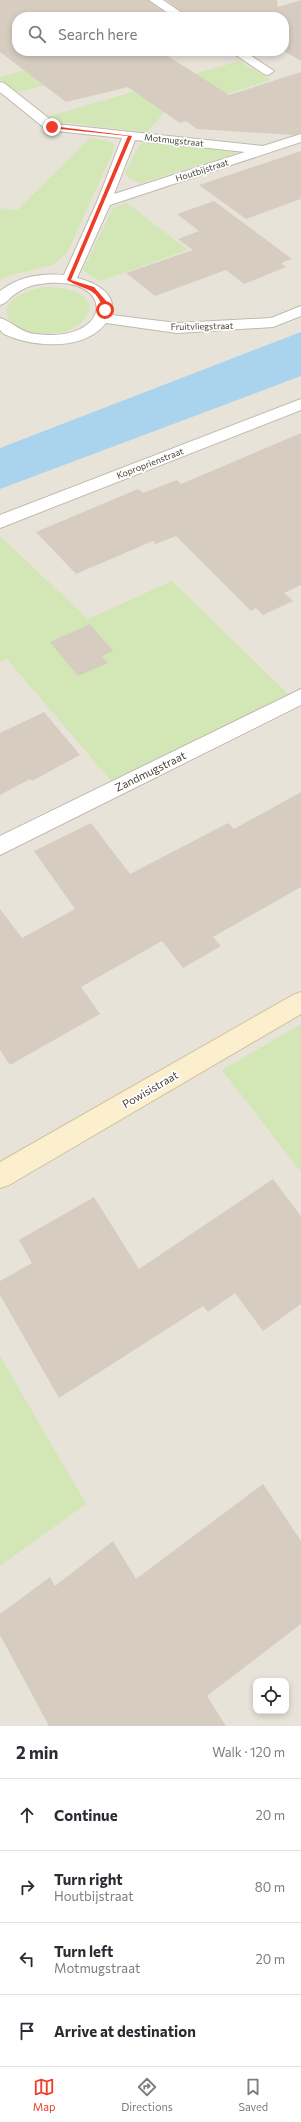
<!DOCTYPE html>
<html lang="en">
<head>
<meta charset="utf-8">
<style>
  :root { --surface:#fff; --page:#f2f2f3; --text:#2b2b33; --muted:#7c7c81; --line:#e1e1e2; --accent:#f03d26 }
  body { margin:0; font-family:Commissioner,sans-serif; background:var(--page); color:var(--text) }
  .controls { position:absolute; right:12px; bottom:12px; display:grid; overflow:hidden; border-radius:8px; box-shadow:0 2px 6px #0003 }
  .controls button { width:36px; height:36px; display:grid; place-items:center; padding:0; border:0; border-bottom:1px solid var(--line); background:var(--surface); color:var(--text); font:20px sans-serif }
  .stop { position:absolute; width:12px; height:12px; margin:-9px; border:3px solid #f03d26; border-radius:50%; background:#fff }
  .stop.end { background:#f03d26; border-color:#fff; box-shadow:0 1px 4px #0008 }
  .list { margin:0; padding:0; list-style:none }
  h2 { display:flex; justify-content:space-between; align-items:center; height:52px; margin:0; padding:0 16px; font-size:17px }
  h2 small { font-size:13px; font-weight:400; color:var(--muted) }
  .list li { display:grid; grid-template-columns:26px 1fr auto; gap:12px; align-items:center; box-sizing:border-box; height:72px; padding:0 16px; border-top:1px solid var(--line) }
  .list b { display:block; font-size:15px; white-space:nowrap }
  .list p { margin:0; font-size:13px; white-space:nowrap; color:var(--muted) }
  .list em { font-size:13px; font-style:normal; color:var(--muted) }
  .icon { flex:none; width:22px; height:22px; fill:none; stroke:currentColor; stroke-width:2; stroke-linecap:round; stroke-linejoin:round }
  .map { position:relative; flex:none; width:301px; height:1726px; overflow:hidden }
  .search { position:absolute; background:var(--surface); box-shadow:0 2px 6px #0003; left:12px; right:12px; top:12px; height:44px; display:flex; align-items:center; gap:10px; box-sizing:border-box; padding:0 14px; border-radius:16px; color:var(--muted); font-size:15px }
  .sheet { height:340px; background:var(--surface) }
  nav { display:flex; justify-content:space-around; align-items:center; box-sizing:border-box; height:56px; border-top:1px solid var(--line); background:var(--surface); font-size:11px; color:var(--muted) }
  nav a { display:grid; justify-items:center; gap:2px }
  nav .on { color:var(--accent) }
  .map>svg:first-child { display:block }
  .residential { fill:#e8e3d9; fill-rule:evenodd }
  .green { fill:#d2e7b5 }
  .water { fill:#aad4ee }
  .building { fill:#d6cdc0 }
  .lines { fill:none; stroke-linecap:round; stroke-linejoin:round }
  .street-casing { stroke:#c0b9ad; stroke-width:2 }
  .secondary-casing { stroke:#d2c29c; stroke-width:2 }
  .street { fill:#fff; fill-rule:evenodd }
  .secondary { fill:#fcefcd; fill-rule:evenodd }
  .route { fill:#f03d26 }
  .labels { text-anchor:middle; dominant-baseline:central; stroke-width:3.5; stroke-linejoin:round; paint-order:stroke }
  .far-street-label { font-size:9px; fill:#484239; stroke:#fff }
  .street-label { font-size:11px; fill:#484239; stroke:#fff }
</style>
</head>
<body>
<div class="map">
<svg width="301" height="1726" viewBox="0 0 301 1726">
  <rect width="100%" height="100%" fill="#f4f1eb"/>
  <path class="residential" d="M0 0H301V1726H0ZM17 17H284V51H17ZM256 1681H286V1711H256Z"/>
  <g class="green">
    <path d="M92 51 119 68 17 92 0 79V77Z"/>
    <path d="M239 61 271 80 164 113 147 132 58 122 50 116Z"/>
    <path d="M90 138 106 140 114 144 113 152 67 253 53 265 11 275 0 280V208L17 210Z"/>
    <path d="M143 143H163L237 153 141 183 132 180 125 174 138 147Z"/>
    <path d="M127 203 188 250 100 281 83 270 113 208Z"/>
    <path d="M44 287C127 288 82 351 22 329 17 327 12 323 8 318 0 298 31 290 44 287Z"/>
    <path d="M0 536 88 619 172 581 288 694 111 781 7 659 0 662Z"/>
    <path d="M301 1024V1172L222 1070Z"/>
    <path d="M0 1356 86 1504 0 1566Z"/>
  </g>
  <path class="water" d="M301 332V376L0 489V448Z"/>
  <g class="building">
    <path d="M0 0H148L171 17H17V51H160L229 95 301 72V133L294 135 197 129 186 121 180 123 128 87 66 102 0 52Z"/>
    <path d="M166 0H277L278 7 301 0V61L284 51V17H189Z"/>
    <path d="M301 151V199L246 219 199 185Z"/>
    <path d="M214 201 292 259 281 263 286 267 244 284 226 270 155 296 126 273 193 250 178 239 199 231 177 214Z"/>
    <path d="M301 433V585L284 593 293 601 263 615 256 608 251 611 176 536 156 544 153 541 76 574 36 532 138 489 143 493 177 480 181 484Z"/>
    <path d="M90 624 113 651 102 656 108 663 78 676 50 642Z"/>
    <path d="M44 712 80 755 32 781 30 779 0 795V733Z"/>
    <path d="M301 792V887L213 937 221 946 183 968 162 941 81 987 100 1014 10 1065 0 1050V909L22 938 75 909 34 851 91 823 130 874 228 823 234 829Z"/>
    <path d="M273 1179 301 1216V1304L263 1331 235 1293 208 1312 203 1306 59 1398 0 1295V1281L32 1263 19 1240 94 1197 139 1269Z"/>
    <path d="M263 1484 301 1541V1624L207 1696 226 1726H49L0 1635V1614L50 1577 55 1586 113 1541 136 1579Z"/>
  </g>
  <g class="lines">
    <g class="street-casing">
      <g id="street">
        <path d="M149 0H163L188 17H174Z"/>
        <path d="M230 51H244L274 71 268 75 264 74Z"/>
        <path d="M0 82 4 83 56 124 263 146 301 134V142L110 205 77 278C94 282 118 293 111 315L177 323 271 318 301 306V316L273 327 177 333 106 323C83 352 33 347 4 334L0 330V318C13 322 21 333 36 334 114 344 118 273 40 284 31 285 22 289 15 294 9 298 7 303 0 305V291C18 277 41 273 64 275L97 202 122 138 47 130 0 92ZM135 140 245 152 114 194Z"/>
        <path d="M301 399V410L0 528V515Z"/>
        <path d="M301 689V705L0 855V836Z"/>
      </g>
    </g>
    <g class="secondary-casing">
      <path id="secondary" d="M301 992V1014L9 1185 0 1188V1162L293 995Z"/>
    </g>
    <use href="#street" class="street"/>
    <use href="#secondary" class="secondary"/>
  </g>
  <path class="route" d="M52 126 132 136 71 280 94 287 107 302V311H104C96 285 86 292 67 280L128 136 51 128Z"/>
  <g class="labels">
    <g class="far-street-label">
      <text transform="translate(174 140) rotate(6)">Motmugstraat</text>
      <text transform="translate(202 170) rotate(-18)">Houtbijstraat</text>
      <text transform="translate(202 326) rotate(-1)">Fruitvliegstraat</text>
      <text transform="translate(150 463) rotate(-21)">Koproprienstraat</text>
    </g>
    <g class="street-label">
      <text transform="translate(150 771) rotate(-26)">Zandmugstraat</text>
      <text transform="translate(150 1089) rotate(-30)">Powisistraat</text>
    </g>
  </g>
</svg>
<div class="controls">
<button><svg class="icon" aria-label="locate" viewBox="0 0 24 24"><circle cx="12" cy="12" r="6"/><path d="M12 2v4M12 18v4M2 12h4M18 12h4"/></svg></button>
</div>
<div class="stop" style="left:105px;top:310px"></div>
<div class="stop end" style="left:52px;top:127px"></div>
<div class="search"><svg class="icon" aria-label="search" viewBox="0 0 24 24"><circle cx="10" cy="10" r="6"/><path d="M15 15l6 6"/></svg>Search here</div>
</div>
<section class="sheet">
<h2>2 min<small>Walk · 120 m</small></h2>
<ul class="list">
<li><svg class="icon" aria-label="ahead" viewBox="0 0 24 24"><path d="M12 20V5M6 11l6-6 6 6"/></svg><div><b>Continue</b></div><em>20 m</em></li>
<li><svg class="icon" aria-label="right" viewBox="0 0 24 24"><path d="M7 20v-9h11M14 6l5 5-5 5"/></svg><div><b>Turn right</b><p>Houtbijstraat</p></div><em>80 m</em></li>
<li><svg class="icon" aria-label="left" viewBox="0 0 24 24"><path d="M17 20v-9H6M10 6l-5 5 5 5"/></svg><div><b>Turn left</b><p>Motmugstraat</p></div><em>20 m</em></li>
<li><svg class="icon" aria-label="arrive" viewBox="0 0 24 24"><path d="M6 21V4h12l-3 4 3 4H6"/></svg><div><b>Arrive at destination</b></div></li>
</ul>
</section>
<nav>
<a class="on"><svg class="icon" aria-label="map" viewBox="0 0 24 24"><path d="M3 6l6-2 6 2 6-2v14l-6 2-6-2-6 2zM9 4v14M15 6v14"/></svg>Map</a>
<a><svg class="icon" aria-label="directions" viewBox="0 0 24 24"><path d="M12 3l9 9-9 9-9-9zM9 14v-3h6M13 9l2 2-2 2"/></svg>Directions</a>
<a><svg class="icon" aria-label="saved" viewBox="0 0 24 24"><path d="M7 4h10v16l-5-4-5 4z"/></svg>Saved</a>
</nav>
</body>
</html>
